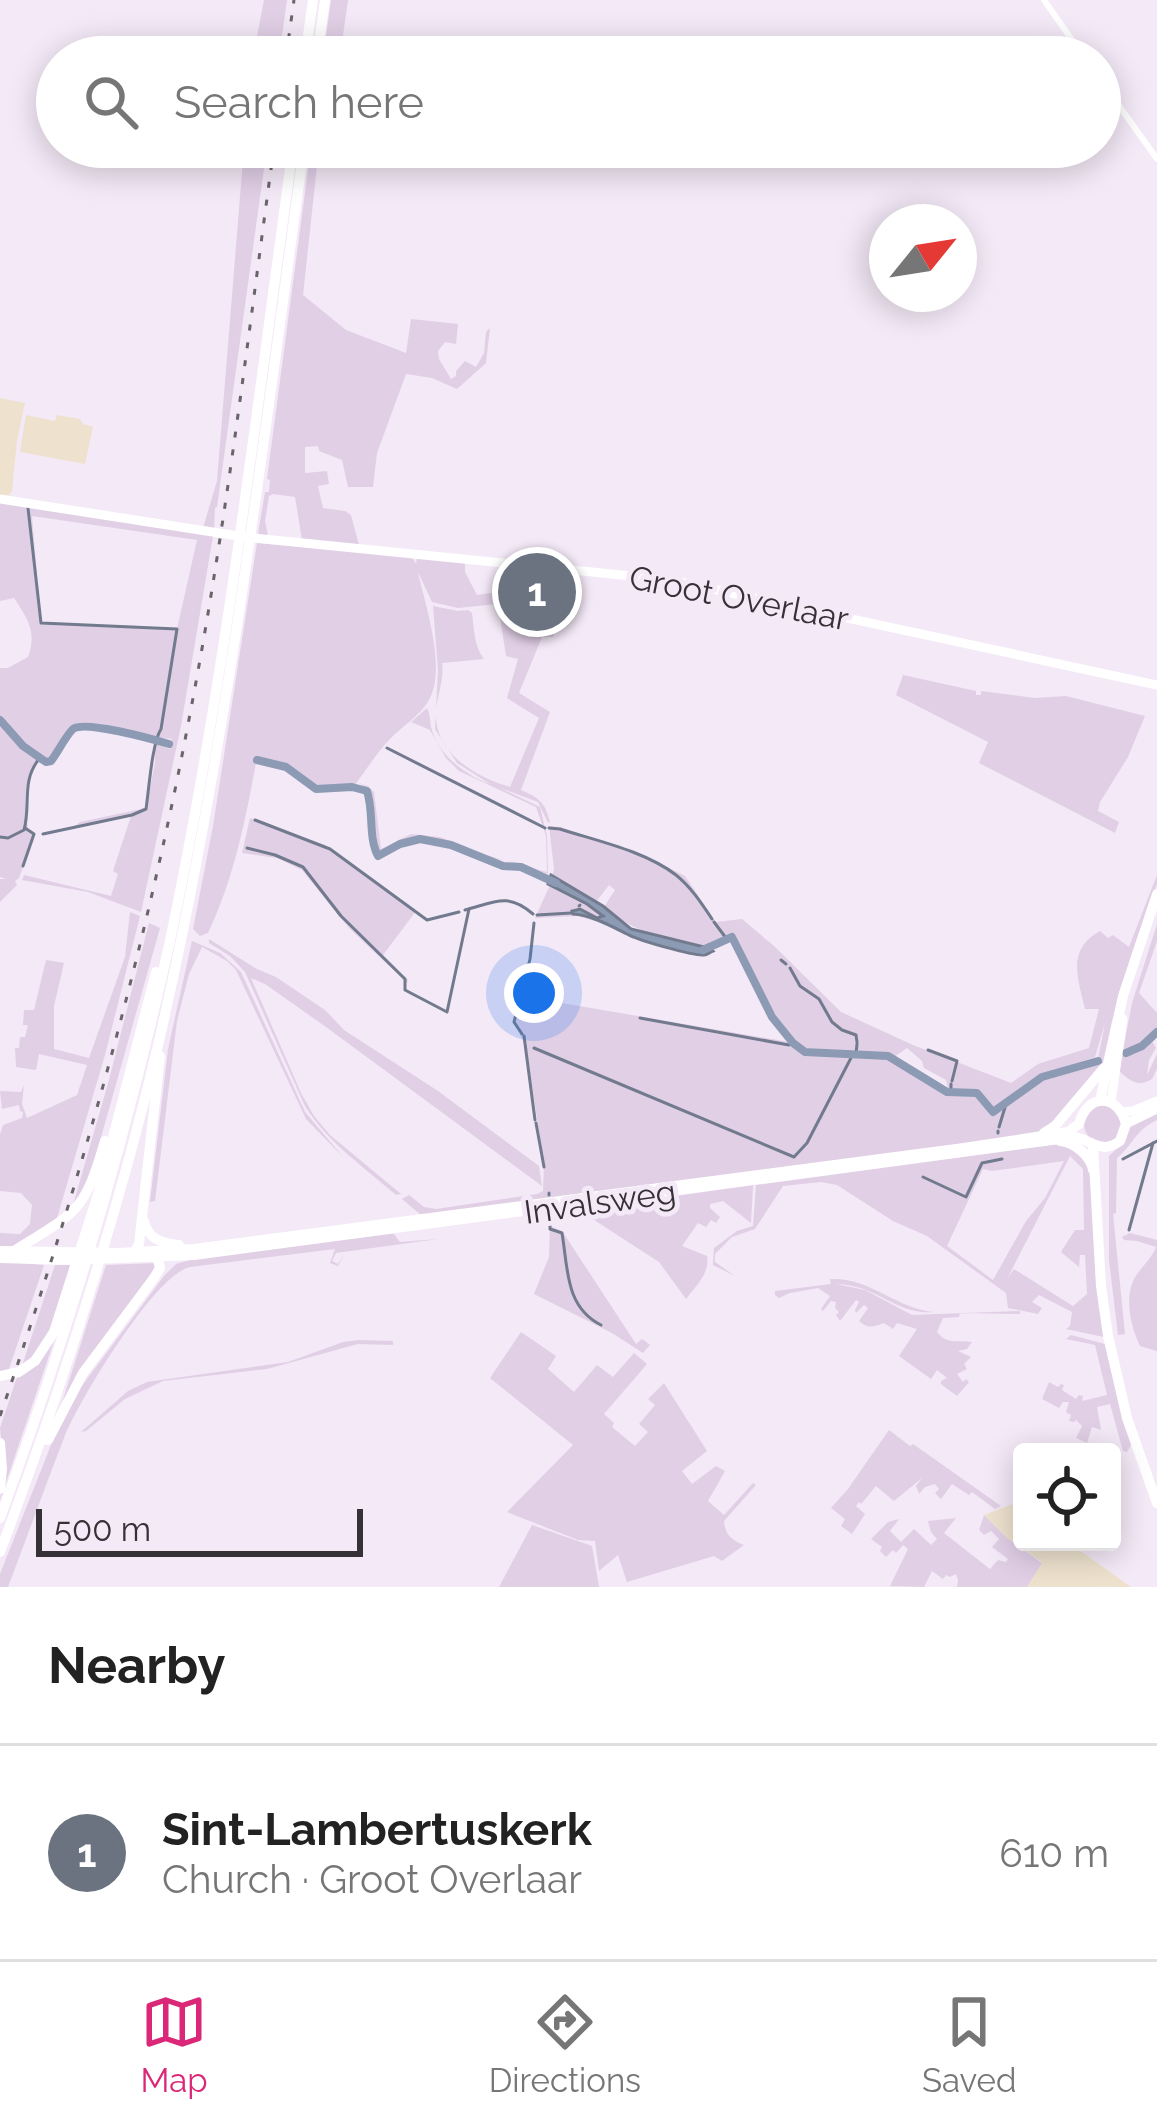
<!DOCTYPE html>
<html lang="en">
<head>
<meta charset="utf-8">
<style>
  :root { --surface:#fff; --page:#f2f2f2; --text:#222; --muted:#767676; --line:#e0e0e0; --accent:#db2777 }
  body { margin:0; font-family:Raleway,sans-serif; background:var(--page); color:var(--text) }
  .controls { position:absolute; right:36px; bottom:36px; display:grid; overflow:hidden; border-radius:12px; box-shadow:0 6px 30px #0003 }
  .controls button { width:108px; height:108px; display:grid; place-items:center; padding:0; border:0; border-bottom:3px solid var(--line); background:var(--surface); color:var(--text); font:60px sans-serif }
  .compass { position:absolute; left:869px; top:204px; width:108px; height:108px; border-radius:50%; background:var(--surface); box-shadow:0 6px 30px #0003; rotate:60deg }
  .scale { position:absolute; left:36px; bottom:30px; width:327px; box-sizing:border-box; padding-left:12px; border:6px solid #353136; border-top:0; font-size:33px; line-height:42px; white-space:nowrap; color:#353136; -webkit-text-stroke:9px #f4e9f7; paint-order:stroke }
  .you { position:absolute; left:534px; top:993px; width:42px; height:42px; margin:-30px; border:9px solid #fff; border-radius:50%; background:#1a73e8; box-shadow:0 0 0 18px #1a73e833 }
  .badge { display:grid; place-items:center; width:78px; height:78px; border-radius:50%; background:var(--accent); color:#fff; font-size:39px; font-weight:700 }
  .pin { position:absolute; translate:-50% -50%; border:6px solid #fff; box-shadow:0 3px 12px #0006 }
  .list { margin:0; padding:0; list-style:none }
  h2 { display:flex; justify-content:space-between; align-items:center; height:156px; margin:0; padding:0 48px; font-size:51px }
  h2 small { font-size:39px; font-weight:400; color:var(--muted) }
  .list li { display:grid; grid-template-columns:78px 1fr auto; gap:36px; align-items:center; box-sizing:border-box; height:216px; padding:0 48px; border-top:3px solid var(--line) }
  .list b { display:block; font-size:45px; white-space:nowrap }
  .list p { margin:0; font-size:39px; white-space:nowrap; color:var(--muted) }
  .list em { font-size:39px; font-style:normal; color:var(--muted) }
  .icon { flex:none; width:66px; height:66px; fill:none; stroke:currentColor; stroke-width:2; stroke-linecap:round; stroke-linejoin:round }
  .map { position:relative; flex:none; width:1157px; height:1587px; overflow:hidden }
  .search { position:absolute; background:var(--surface); box-shadow:0 6px 30px #0003; left:36px; right:36px; top:36px; height:132px; display:flex; align-items:center; gap:30px; box-sizing:border-box; padding:0 42px; border-radius:66px; color:var(--muted); font-size:45px }
  .sheet { height:372px; background:var(--surface) }
  nav { display:flex; justify-content:space-around; align-items:center; box-sizing:border-box; height:168px; border-top:3px solid var(--line); background:var(--surface); font-size:33px; color:var(--muted) }
  nav a { display:grid; justify-items:center; gap:6px }
  nav .on { color:var(--accent) }
  .map>svg:first-child { display:block }
  .industrial { fill:#eee2ce }
  .green { fill:#e1cfe6; fill-rule:evenodd }
  .water { fill:#8c9ab4; stroke:#727a8e; stroke-width:3 }
  .lines { fill:none; stroke-linecap:round; stroke-linejoin:round }
  .stream { stroke:#727a8e; stroke-width:3 }
  .river { stroke:#8c9ab4; stroke-width:8 }
  .minor { stroke:#fff; stroke-width:6 }
  .major { stroke:#fff; stroke-width:9 }
  .highway { stroke:#fff; stroke-width:10 }
  .rail { stroke:#69636a; stroke-width:3; stroke-dasharray:6 12; stroke-linecap:butt }
  .labels { text-anchor:middle; dominant-baseline:central; stroke-width:10; stroke-linejoin:round; paint-order:stroke }
  .street-label { font-size:33px; fill:#353136; stroke:#f4e9f7 }
</style>
</head>
<body>
<div class="map">
<svg width="1157" height="1587" viewBox="0 0 1157 1587">
  <rect width="100%" height="100%" fill="#f4e9f7"/>
  <g class="industrial">
    <path d="M0 398 25 403 17 441 12 491 8 496 0 495Z"/>
    <path d="M26 415 55 421 57 415 80 419 83 424 93 427 85 464 20 452Z"/>
    <path d="M1015 1503 1022 1508V1542H1068L1131 1587H1027L1042 1562 1007 1538 984 1515Z"/>
  </g>
  <g class="green">
    <path d="M264 0H287L279 57H253Z"/>
    <path d="M331 0H348L340 57H323Z"/>
    <path d="M244 147H267L217 507 215 508 214 530 203 528 217 481Z"/>
    <path d="M311 147H319L303 295 346 330 406 353 411 319 458 324 456 344 445 342 438 351 439 359 451 379 456 376V371L465 361 476 367 484 353 486 332 490 328 486 363 457 389 432 378 406 374 377 453 373 487H348L342 460 319 451 318 446 305 447V473L327 471 329 484 318 486 323 508 345 511 351 515 359 545 302 540 295 497 273 494 269 496 265 521 268 536 258 534 265 492H269L270 480 267 479Z"/>
    <path d="M0 502 213 536 181 726 141 912 88 892 22 880 24 875 111 896 118 874 113 871 131 816 72 828 80 822 146 808 155 763V744L170 749 172 739 123 733 102 724H77L70 728 51 758 44 760 43 764 35 761C24 783 24 804 28 829L35 835 19 878 15 881 17 885 0 902V879H6L0 877V668H8L28 657C37 632 28 619 14 598L0 601ZM32 516 197 540 177 629 41 624Z"/>
    <path d="M257 543 412 557 416 564 417 557 465 563V572L477 595 497 592 501 584 502 566 533 569 528 583 522 580 517 583 520 595 517 598 520 605 529 601V591L538 599 544 596V590L531 587 537 574 555 580 558 571 572 574 569 598 564 602 556 622 558 623 553 637H542L519 693 550 712 521 790C539 798 545 802 550 822L548 823 538 802 498 787 540 807 547 836 548 874 522 864 489 857 437 839 411 837 384 851 381 852 378 849 372 795 369 789 359 783 368 786 374 792 381 849 411 834 440 837 486 855 547 872 546 836 536 807 459 771 446 758 430 730 411 722 427 708C430 714 430 720 431 727 438 755 465 775 490 784L457 763 435 729 438 670 433 606 458 611 468 610 472 613C474 629 474 646 484 659L442 663C445 682 434 701 436 720 440 757 479 778 510 787L539 718 507 698 518 659 506 656 498 604 458 608 432 602 418 572C425 605 447 667 429 700 420 716 401 727 389 740 376 754 366 770 355 785L317 786 287 764 257 757C246 817 235 876 208 933L200 936 193 929 213 826Z"/>
    <path d="M903 675 976 691V695H981V691L1035 698 1066 696 1145 716 1128 757 1100 802 1098 811 1119 822 1115 833 979 763 988 742 896 695Z"/>
    <path d="M250 818 325 845 416 911 383 955 408 980 407 983 349 928 302 870 277 858 242 853Z"/>
    <path d="M549 826 560 827 641 854 685 876 716 922 742 919 774 946 841 1012 913 1045 1011 1083 1038 1064 1089 1048 1099 1009H1085C1078 978 1066 950 1100 931L1108 938 1113 935 1129 947 1157 875V884L1132 953 1112 1021 1101 1071 1042 1133 421 1215 402 1199 409 1195 424 1207 436 1209 537 1194 543 1191 544 1165 526 1046 514 1023 521 996 789 1042 805 1054 886 1058 947 1095H974L992 1116 1045 1078 1097 1064 1105 1023 1095 1057 1038 1076 993 1109 977 1089H948L946 1080 924 1068 922 1061 907 1048 894 1057 888 1053 805 1048C768 1025 754 971 735 934H729L705 949C667 940 635 933 604 907L615 890 609 885 596 902 552 876 554 869Z"/>
    <path d="M550 885 593 907 618 928 578 916 535 918Z"/>
    <path d="M130 912 140 916 105 1055 57 1218 11 1248 0 1247V1233L20 1234 30 1224 32 1205 21 1193 0 1191V1134L3 1125 22 1118 23 1112 20 1111 19 1105 2 1109 0 1091 21 1092 24 1085 22 1104 27 1118 77 1095 87 1065 39 1054 36 1070 16 1067 15 1048H19L20 1037H25L28 1025H23L24 1010H34L46 960 64 963 54 1006V1049L89 1058 125 957Z"/>
    <path d="M149 923 160 928 91 1173 83 1193 73 1205 109 1080Z"/>
    <path d="M1157 924V941L1139 993 1157 1013V1028L1142 1043 1126 1050 1125 1056 1135 1054 1152 1041 1156 1048 1149 1060 1147 1075 1157 1054V1069L1152 1079C1138 1088 1129 1080 1119 1071L1132 1003Z"/>
    <path d="M209 939 257 969 276 977 325 1010 344 1030 438 1091 539 1166 542 1186 326 1027 265 984 251 978 301 1093 314 1116 330 1135 401 1194 396 1195C364 1167 328 1143 305 1106L245 972 230 956 209 943Z"/>
    <path d="M192 941 220 953 241 972 305 1112 344 1158 306 1119 236 970 227 961 202 947 189 974 177 1021 155 1201 150 1202 168 1049Z"/>
    <circle cx="1103" cy="1124" r="19"/>
    <path d="M1157 1111V1120C1134 1131 1135 1143 1117 1158L1116 1213 1113 1214 1125 1334 1118 1335 1109 1260V1156L1125 1141 1131 1124Z"/>
    <path d="M1066 1143 1090 1163 1104 1337 1066 1329 1070 1326 1072 1312 1039 1295 1032 1302 1042 1308 1038 1314 1008 1308 1006 1293 927 1236 893 1221 837 1185 821 1182 783 1186 755 1229 732 1237 715 1254V1262L735 1276 713 1265 714 1248 737 1231 753 1226 756 1185ZM1070 1156 1083 1169 1084 1230H1075L1061 1252 1079 1267 1080 1255H1085L1087 1294 1073 1306 1014 1269 1008 1277ZM1064 1161 1045 1198 1026 1221 993 1280 947 1246 983 1169 992 1171Z"/>
    <path d="M753 1185 751 1223 723 1201 710 1204V1208L720 1217 716 1223 711 1220 706 1227 698 1223 682 1246 707 1256C710 1273 696 1286 686 1299L659 1262 585 1214H550Z"/>
    <path d="M550 1226 562 1231 636 1344 642 1339 650 1345 643 1353 612 1333 534 1294 549 1257Z"/>
    <path d="M1130 1233 1157 1240V1351L1140 1346C1131 1327 1124 1299 1134 1279 1140 1268 1151 1260 1156 1247L1137 1241 1124 1240 1122 1237Z"/>
    <path d="M390 1234H394L400 1242 438 1239 336 1253 332 1261 338 1264 344 1254 338 1266 330 1263 335 1249 190 1267C155 1274 78 1402 64 1438 45 1487 27 1537 8 1587H0V1574L51 1445 81 1387 164 1276 176 1264 194 1259Z"/>
    <path d="M0 1261 44 1265 8 1372H0Z"/>
    <path d="M157 1263 158 1265 62 1403 106 1265Z"/>
    <path d="M55 1265H73C60 1301 53 1341 22 1366Z"/>
    <path d="M830 1279C870 1277 897 1309 934 1312 894 1315 879 1285 836 1284L865 1290 912 1315 1020 1311V1314L960 1313 959 1317 943 1318 937 1332C948 1346 959 1339 972 1342L967 1349 958 1351 971 1357 964 1364 967 1369 957 1374 963 1382 966 1379 969 1382 957 1396 941 1384V1381L947 1378 937 1370 931 1379 899 1356 917 1329 897 1323 893 1329 884 1323C873 1327 868 1329 859 1321L868 1308 864 1305 856 1313 855 1310 859 1302 856 1300 840 1321 836 1315 839 1312 835 1308 836 1302 831 1301 823 1311 821 1309 830 1296 818 1288 790 1293 779 1298 775 1295V1291L831 1284Z"/>
    <path d="M57 1332 0 1500 4 1469 0 1428 15 1383 18 1375Z"/>
    <path d="M521 1332 556 1356 548 1369 574 1392 597 1365 613 1377 634 1353 647 1364 604 1414 614 1423 612 1427 635 1446 648 1432 639 1424 655 1405 648 1399 664 1383 707 1451 682 1471 692 1484 716 1466 725 1471 708 1501 724 1515 753 1483 756 1485 724 1521C725 1534 731 1540 744 1545L722 1561 714 1556 627 1582 618 1555 599 1571 595 1541 578 1540 507 1512 573 1445 490 1378Z"/>
    <path d="M1071 1335 1105 1344 1131 1445 1127 1452 1123 1451 1110 1404 1097 1407 1101 1430 1092 1427 1087 1443 1076 1438 1082 1426 1076 1420 1074 1422 1069 1421 1071 1415 1066 1412 1069 1402H1063L1059 1408 1042 1399 1049 1382 1058 1387 1061 1384 1064 1385 1062 1390 1076 1399 1079 1395 1083 1396 1082 1401 1107 1395 1095 1345 1066 1339Z"/>
    <path d="M358 1340 393 1341V1345L358 1344 267 1369 163 1381 125 1399 86 1431 81 1432 128 1391 147 1382 288 1362 343 1342Z"/>
    <path d="M889 1430 910 1446 913 1444 1001 1506 995 1509 972 1492 969 1495 952 1484 941 1499 935 1493 939 1489 935 1484 925 1487 919 1494 916 1486 922 1478 894 1501 876 1486 861 1504 859 1502 856 1506 865 1514 852 1534 841 1526 845 1519 831 1508 848 1489Z"/>
    <path d="M984 1515 1007 1538 1042 1563 1027 1587H957L958 1580 956 1574 950 1577 946 1575 943 1579 932 1571 924 1587 890 1586 908 1549 903 1545 896 1553 893 1550 886 1557 880 1551 882 1547 871 1539 888 1522 899 1519 890 1531 901 1542 914 1529 931 1545 937 1539 931 1532 928 1521 956 1518 944 1533 990 1569 998 1560 1006 1562 1008 1559 992 1547 999 1539 991 1531 984 1535 979 1530Z"/>
    <path d="M532 1525 592 1546 599 1587H499Z"/>
  </g>
  <path class="water" d="M551 875 603 906 631 929 704 947 708 945 713 951C710 952 707 955 704 955 693 956 637 940 627 934 611 926 591 915 573 914L572 911 580 909 597 918 603 916 587 904 548 884Z"/>
  <g class="lines">
    <g class="stream">
      <path d="M28 508 41 623 177 629 161 729C152 743 149 789 146 809L132 815 43 834"/>
      <path d="M387 748 545 828"/>
      <path d="M255 820 330 849 427 920 459 912"/>
      <path d="M549 828 560 829C597 841 645 851 676 875 691 887 702 904 712 919"/>
      <path d="M0 837 8 838 24 830C31 806 21 781 39 759"/>
      <path d="M247 848 275 855 303 867 341 916 405 979V990L447 1012 469 909"/>
      <path d="M23 866 34 834 25 828"/>
      <path d="M579 906 580 905"/>
      <path d="M465 910C495 902 508 892 533 914"/>
      <path d="M537 915 571 913"/>
      <path d="M714 922 726 938"/>
      <path d="M781 960 786 964"/>
      <path d="M790 968 800 986 819 999 832 1022 842 1030 856 1035 857 1042"/>
      <path d="M640 1018 789 1045 793 1043"/>
      <path d="M522 1034 514 1022 530 959 534 923"/>
      <path d="M524 1036 535 1120"/>
      <path d="M534 1048 794 1157 807 1143 853 1054"/>
      <path d="M928 1050 957 1061 952 1081"/>
      <path d="M856 1054 857 1044"/>
      <path d="M951 1084V1092"/>
      <path d="M536 1123 544 1167"/>
      <path d="M999 1127 1006 1104"/>
      <path d="M998 1131V1133"/>
      <path d="M1123 1159 1157 1141"/>
      <path d="M923 1177 966 1197 982 1163 1002 1159"/>
      <path d="M549 1193V1195"/>
      <path d="M551 1223V1215"/>
      <path d="M550 1225V1229L562 1233C568 1268 565 1307 601 1325"/>
      <path d="M1129 1230 1153 1143"/>
    </g>
    <g class="river">
      <path d="M0 720 23 746 46 762 51 761C58 752 65 737 73 729 84 720 152 739 169 744"/>
      <path d="M257 760 286 767 316 789 352 787 367 791C374 812 368 837 378 856L400 844 420 839 451 845 503 866 521 867 556 883"/>
      <path d="M703 950 732 937 772 1017 793 1043 805 1052 888 1056 947 1092 977 1093 993 1112 1042 1077 1098 1061"/>
      <path d="M1126 1053 1142 1046 1157 1032"/>
    </g>
    <g class="minor">
      <path d="M1044 0 1084 57"/>
      <path d="M1100 79 1157 159"/>
    </g>
    <g class="major">
      <path d="M0 499 245 537 671 580 1157 685"/>
      <path d="M1111 1102 1123 1019"/>
      <path d="M1122 1112 1133 1111 1157 1101"/>
      <path d="M1126 1124 1157 1109"/>
    </g>
    <g class="highway">
      <path d="M305 57 313 0"/>
      <path d="M317 57 325 0"/>
      <path d="M1100 1101 1123 996 1157 894"/>
      <path d="M1044 1133 1055 1126 1104 1068"/>
      <path d="M1060 1141C1074 1142 1091 1156 1093 1170"/>
      <path d="M1093 1146 1101 1286 1108 1336 1127 1418 1157 1503"/>
      <path d="M144 1221C148 1239 162 1244 179 1245"/>
      <path d="M0 1251 118 1253 194 1249 964 1148 1068 1132 1079 1124C1087 1093 1118 1093 1126 1124L1120 1141C1101 1155 1092 1140 1074 1137L194 1255 69 1260 0 1258"/>
      <path d="M14 1251C76 1212 84 1214 105 1141"/>
      <path d="M132 1256 139 1244 160 1056"/>
      <path d="M0 1376 19 1372 35 1361 54 1332 99 1191 156 972"/>
      <path d="M48 1440 83 1373 154 1278 160 1268 156 1253"/>
      <path d="M0 1443 2 1469 0 1489"/>
      <path d="M0 1518C69 1331 126 1140 169 945 225 682 256 413 293 147"/>
      <path d="M0 1552C63 1385 118 1215 159 1041 227 747 263 446 304 147"/>
    </g>
    <g class="rail">
      <path d="M286 57 294 0"/>
      <path d="M0 1416C79 1187 145 953 190 714 226 526 248 336 274 147"/>
    </g>
  </g>
  <g class="labels">
    <g class="street-label">
      <text transform="translate(739 598) rotate(11)">Groot Overlaar</text>
      <text transform="translate(600 1202) rotate(-8)">Invalsweg</text>
    </g>
  </g>
</svg>
<div class="controls">
<button><svg class="icon" aria-label="locate" viewBox="0 0 24 24"><circle cx="12" cy="12" r="6"/><path d="M12 2v4M12 18v4M2 12h4M18 12h4"/></svg></button>
</div>
<svg class="compass" viewBox="-18 -18 36 36"><path d="M0-13l5 13h-10z" fill="#e53935"/><path d="M0 13l5-13h-10z" fill="#767676"/></svg>
<div class="scale">500 m</div>
<div class="you"></div>
<div class="pin badge" style="left:537px;top:592px;background:#6b7280">1</div>
<div class="search"><svg class="icon" aria-label="search" viewBox="0 0 24 24"><circle cx="10" cy="10" r="6"/><path d="M15 15l6 6"/></svg>Search here</div>
</div>
<section class="sheet">
<h2>Nearby<small></small></h2>
<ul class="list">
<li><span class="badge" style="background:#6b7280">1</span><div><b>Sint-Lambertuskerk</b><p>Church · Groot Overlaar</p></div><em>610 m</em></li>
</ul>
</section>
<nav>
<a class="on"><svg class="icon" aria-label="map" viewBox="0 0 24 24"><path d="M3 6l6-2 6 2 6-2v14l-6 2-6-2-6 2zM9 4v14M15 6v14"/></svg>Map</a>
<a><svg class="icon" aria-label="directions" viewBox="0 0 24 24"><path d="M12 3l9 9-9 9-9-9zM9 14v-3h6M13 9l2 2-2 2"/></svg>Directions</a>
<a><svg class="icon" aria-label="saved" viewBox="0 0 24 24"><path d="M7 4h10v16l-5-4-5 4z"/></svg>Saved</a>
</nav>
</body>
</html>
